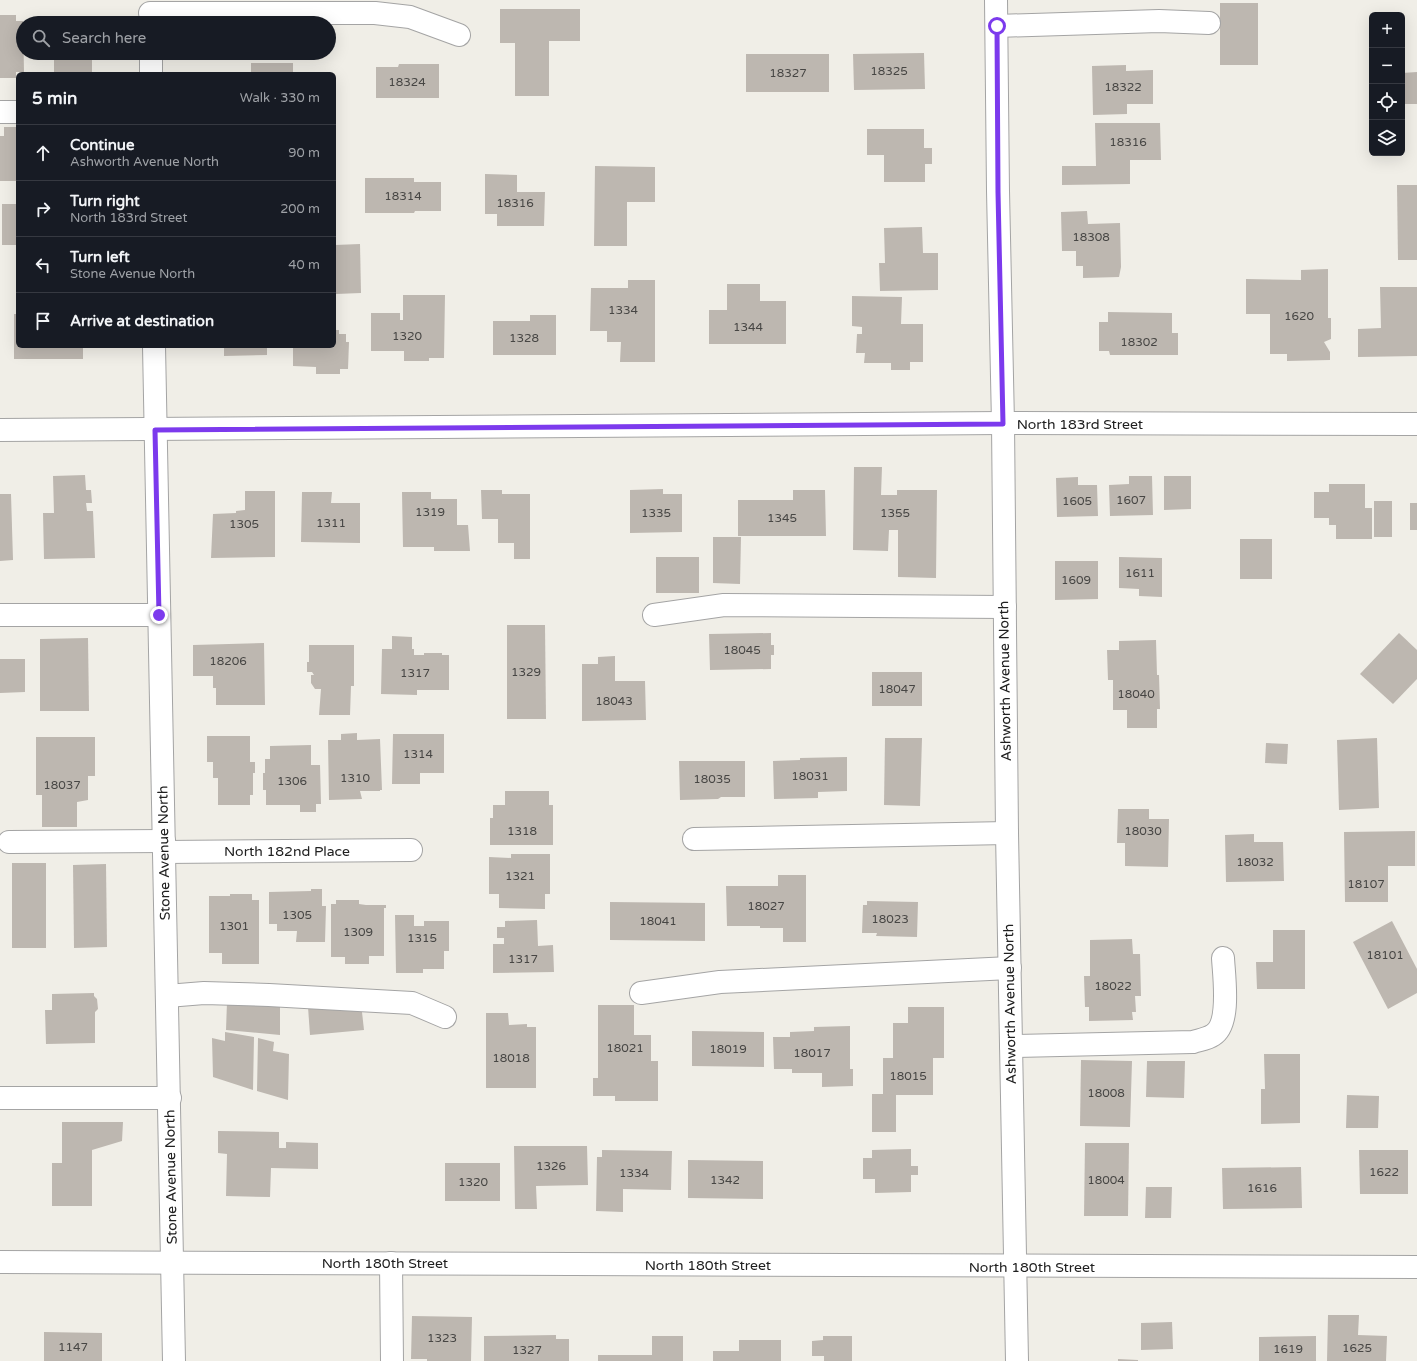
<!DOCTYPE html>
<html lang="en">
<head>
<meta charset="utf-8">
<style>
  :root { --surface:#171b24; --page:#20242c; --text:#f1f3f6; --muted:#9ea1a6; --line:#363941 }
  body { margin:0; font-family:"Varela Round",sans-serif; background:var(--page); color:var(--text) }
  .controls { position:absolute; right:12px; top:12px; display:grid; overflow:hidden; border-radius:6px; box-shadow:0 4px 16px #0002 }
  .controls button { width:36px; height:36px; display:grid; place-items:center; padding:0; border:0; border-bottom:1px solid var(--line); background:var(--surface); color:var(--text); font:20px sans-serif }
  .stop { position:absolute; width:12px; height:12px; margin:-9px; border:3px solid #7c3aed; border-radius:50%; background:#fff }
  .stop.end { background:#7c3aed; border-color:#fff; box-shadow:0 1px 4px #0008 }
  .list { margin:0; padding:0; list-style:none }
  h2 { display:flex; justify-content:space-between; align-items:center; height:52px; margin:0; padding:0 16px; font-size:17px }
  h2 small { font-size:13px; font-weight:400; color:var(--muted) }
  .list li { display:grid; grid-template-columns:26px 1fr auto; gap:12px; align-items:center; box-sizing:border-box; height:56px; padding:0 16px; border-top:1px solid var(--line) }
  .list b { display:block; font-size:15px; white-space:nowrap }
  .list p { margin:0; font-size:13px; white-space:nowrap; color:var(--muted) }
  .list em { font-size:13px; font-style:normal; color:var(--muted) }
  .icon { flex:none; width:22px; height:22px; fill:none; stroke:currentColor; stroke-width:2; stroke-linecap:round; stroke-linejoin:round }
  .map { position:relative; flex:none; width:1417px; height:1361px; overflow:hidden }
  .search { position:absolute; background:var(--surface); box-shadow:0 4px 16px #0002; left:16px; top:16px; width:320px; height:44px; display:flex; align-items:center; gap:10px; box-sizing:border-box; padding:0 14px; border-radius:22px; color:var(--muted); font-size:15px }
  .panel { position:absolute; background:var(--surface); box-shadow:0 4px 16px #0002; left:16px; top:72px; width:320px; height:276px; border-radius:6px }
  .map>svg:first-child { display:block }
  .building { fill:#bdb7b0 }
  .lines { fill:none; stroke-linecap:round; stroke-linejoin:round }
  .minor-casing { stroke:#a4a4a4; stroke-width:24 }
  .minor { stroke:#fff; stroke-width:22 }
  .route { stroke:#7c3aed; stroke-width:5 }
  .labels { text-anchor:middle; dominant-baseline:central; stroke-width:3.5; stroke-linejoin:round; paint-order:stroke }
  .number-label { font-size:12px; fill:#474644 }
  .street-label { font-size:14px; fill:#202020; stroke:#fff }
</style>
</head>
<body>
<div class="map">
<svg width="1417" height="1361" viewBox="0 0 1417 1361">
  <rect width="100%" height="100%" fill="#f0eee7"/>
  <g class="building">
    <rect x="1220" y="3" width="38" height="62"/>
    <path d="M500 9H580V41H549V96H515V43H500Z"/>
    <path d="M0 15H16V21H23L24 72H16V78H0Z"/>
    <path d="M92 20V23H54V21Z"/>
    <rect x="54" y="53" width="38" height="21"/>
    <path d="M924 53 925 89 854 90 853 54Z"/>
    <rect x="746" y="54" width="83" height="38"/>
    <rect x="251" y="63" width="42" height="11"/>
    <path d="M399 64H439V98H376V67H398Z"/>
    <path d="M1126 65V71L1153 70V104H1127V114L1093 115 1092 66Z"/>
    <path d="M1417 72V104H1403L1402 73Z"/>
    <path d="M1095 123H1160L1161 160H1130V184L1062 185V166H1096Z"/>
    <path d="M4 127H18V181H0V136H4Z"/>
    <path d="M867 129H924V148H932V164H925V182H884V155H867Z"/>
    <path d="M595 166 655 167V202H627V246H594Z"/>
    <path d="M485 174 517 175V192H545L544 226H497V214H485Z"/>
    <path d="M365 178H414V182H441V211H415L414 213H365Z"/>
    <path d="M1397 185H1417V260H1398Z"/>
    <rect x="2" y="204" width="16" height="41"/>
    <path d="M1087 211 1088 224 1120 223 1121 267 1119 277 1083 278V266H1076V251H1062L1061 212Z"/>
    <path d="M922 227 923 253H938V290L880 291 879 263H885L884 228Z"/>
    <path d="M360 244 361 293 336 294 335 245Z"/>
    <path d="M1328 269V318H1331V339L1324 342 1330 352V360L1287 361V354H1270V314H1246V279L1301 280V270Z"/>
    <path d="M628 280H655V362H620L621 342H607V331H590L591 288H628Z"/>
    <path d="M727 284H760V301H786V344H709V310H727Z"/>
    <path d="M1380 287H1417V356L1358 357V329L1381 328Z"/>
    <path d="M403 295H445L444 358H429V361H404V351H371V313H400V320H403Z"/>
    <path d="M852 296 902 297 901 324H923V362H910V370H891V363H864L865 353H856L857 334H862V327L852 326Z"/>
    <path d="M1108 312 1172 313V333H1178V355H1110L1109 351H1099V322H1108Z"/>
    <path d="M14 314H18V346H83V359H14Z"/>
    <path d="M530 315H556V355H493V321H530Z"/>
    <path d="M334 330H339V334H346V342H349L348 369H340V374H316V367L293 366V346H334Z"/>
    <path d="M224 346H267V355L224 356Z"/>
    <path d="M854 467H882L881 495H897V490H937L936 578 898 577V530H889L888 551 853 550Z"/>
    <path d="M85 475 86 490H91L92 503H86L87 511H93L95 558 44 559 43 513H54L53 476Z"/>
    <path d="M1129 476H1152L1153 515 1110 516 1109 485 1129 484Z"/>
    <path d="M1164 476H1191V509L1164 510Z"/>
    <path d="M1078 477V485H1097L1098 516 1057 517 1056 478Z"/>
    <path d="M1329 484H1365V508H1372V539H1336V525H1329V518H1314V492H1329Z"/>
    <path d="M663 489V494H682V532L630 533V490Z"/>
    <path d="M481 490H502V494H530V559H514V543H498V519H482Z"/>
    <path d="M793 490H825L826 536H738V500H793Z"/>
    <path d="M245 491H275V557L211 558 213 514 236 513V511L245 510Z"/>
    <path d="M302 492H332L331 503H360V543L301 542Z"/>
    <path d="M402 492H431V499H457V525H468L470 551H434V547H403Z"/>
    <path d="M0 494H11L13 560 0 561Z"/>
    <rect x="1374" y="501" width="18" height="36"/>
    <rect x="1410" y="503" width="7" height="27"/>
    <path d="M713 537H741L740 584 713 583Z"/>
    <rect x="1240" y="539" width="32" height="40"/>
    <rect x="656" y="557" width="43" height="36"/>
    <path d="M1119 557 1162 558V597L1139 596V589L1119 588Z"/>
    <path d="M1055 561H1098V599L1055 600Z"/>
    <path d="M507 625H545L546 719H507Z"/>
    <path d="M771 633V645H774V655H771V669L710 670 709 634Z"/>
    <path d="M1399 633 1417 650V679L1393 704 1360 674Z"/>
    <path d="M392 636 412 637V649H414V655H424V653H442V655H449V690H417V695L381 694 382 649H392Z"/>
    <path d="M88 638 89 711H40V639Z"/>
    <path d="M1156 640 1157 675H1159L1160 709H1157V728H1127V710H1113V680H1108L1107 650H1119V641Z"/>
    <path d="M264 643 265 705H216V688H213V676H193V645Z"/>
    <path d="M309 645H354V686H351L350 715H319L321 689H315L311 683V675H314L312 672H307V662H309Z"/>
    <path d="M615 656V681H645L646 720 582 721V664H598V657Z"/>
    <path d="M0 659H25V692L0 693Z"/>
    <rect x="872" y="672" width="50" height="34"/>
    <path d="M357 733V740L380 739 382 790H380V791H360L362 799 329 800 328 740H341V734Z"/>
    <path d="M393 734H444V773H420V784H392Z"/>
    <path d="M207 736H250V762H255V773H253V795H250V805H218V778H213V762H207Z"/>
    <path d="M36 737H95V776H88V800L77 802V827H42V795H36Z"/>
    <path d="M885 738H922L920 806 884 805Z"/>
    <path d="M1377 738 1379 808 1339 810 1337 740Z"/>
    <path d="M1266 743 1288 744 1287 764 1265 763Z"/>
    <path d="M311 745V765H320L321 804H316V812H300V805H266V790H263V773H265V759H270V746Z"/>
    <path d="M847 757V791L818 792V798L774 799 773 761 800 760V758Z"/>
    <path d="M679 761H745V797H721L718 799 680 800Z"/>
    <path d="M505 791H549V805H553V845H490V818H493V805H505Z"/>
    <path d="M1118 809H1149V819H1169L1168 867 1125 866V843H1117Z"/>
    <path d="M1415 831V866H1388V902H1345L1344 832Z"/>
    <path d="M1254 834V842H1283L1284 881 1226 882 1225 835Z"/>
    <path d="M511 854H550V894H545V909L499 908V894H489V857L511 858Z"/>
    <rect x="12" y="863" width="34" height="85"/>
    <path d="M106 864 107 947 74 948 73 865Z"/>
    <path d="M778 875H806V942H783V928H760V926H727L726 886H778Z"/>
    <path d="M311 889H322V906H326L325 942H296L297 931H277V924H269V892L311 891Z"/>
    <path d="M230 894H252V900H259V964H222V953H209V896H230Z"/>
    <path d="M336 900H359V904L366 905H386V908H384V956H369V964H345V957H331V904H336Z"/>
    <path d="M867 901 918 902 917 937 876 936 877 933H862L863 905H867Z"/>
    <path d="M610 902 705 903V941L610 940Z"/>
    <path d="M395 915H414V926H424V921H449V951H444V969H423V973H396Z"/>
    <path d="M537 920 538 946 553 945 554 972 493 973V944H504V938H497V927H505V921Z"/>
    <path d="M1392 921 1417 969V993L1388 1009 1353 942Z"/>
    <path d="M1273 930H1305V989H1257L1256 962H1273Z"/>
    <path d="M1132 939 1133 954H1140L1141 996H1135L1136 1012H1132L1133 1020 1089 1021V1007H1085L1084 976H1090V940Z"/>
    <path d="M94 993V996L97 999 98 1009 95 1012V1043L46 1044 45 1010H52V994Z"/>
    <path d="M227 1002 280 1007V1035L226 1030Z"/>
    <path d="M361 1003 364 1030 310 1035 308 1007Z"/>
    <path d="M598 1005H634V1035H651V1061H658V1101H615V1096H593V1078H598Z"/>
    <path d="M908 1007H944V1058H933V1095H896V1132H872V1094H883V1058H893V1023H908Z"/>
    <path d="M486 1013H508L509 1025 527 1024V1027H536V1088H486Z"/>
    <path d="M850 1026V1069H853V1086L822 1087V1073H792V1069H774L773 1037H790V1032L814 1031V1027Z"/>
    <path d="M692 1031 764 1032V1067L692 1066Z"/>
    <path d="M225 1032 254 1037 253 1090 213 1077 212 1038 225 1041Z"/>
    <path d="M258 1038 274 1042 273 1051 289 1054 288 1100 257 1091Z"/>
    <path d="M1264 1054H1300V1123L1261 1124V1089H1265Z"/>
    <path d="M1081 1060 1132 1061 1130 1127 1080 1126Z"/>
    <path d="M1147 1061H1185L1184 1098 1146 1097Z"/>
    <path d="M1347 1095 1379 1096 1378 1128H1346Z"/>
    <path d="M62 1122H123L122 1141 92 1150V1206H52V1163H62Z"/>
    <path d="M218 1131 279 1132V1148H286V1142L318 1143V1169L271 1168 270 1197 226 1196 227 1154 218 1153Z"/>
    <path d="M1085 1143H1129L1128 1216H1084Z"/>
    <path d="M514 1146H587L588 1185 536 1186 537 1209H515Z"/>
    <path d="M911 1149V1166H918V1175H911V1192L875 1193V1179H863V1158H872V1150Z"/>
    <path d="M602 1150 672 1151 671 1190 623 1189V1212L596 1211 597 1157H602Z"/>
    <path d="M1359 1150H1408V1194H1360Z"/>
    <path d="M688 1160 763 1161V1199L688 1198Z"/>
    <rect x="445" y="1163" width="55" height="38"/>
    <path d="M1301 1167 1302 1208 1223 1209 1222 1168Z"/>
    <path d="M1146 1187H1172L1171 1218H1145Z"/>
    <path d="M1328 1315H1359L1358 1335 1387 1336 1386 1361H1327Z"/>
    <path d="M412 1316 472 1317 471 1361H427V1359H411Z"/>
    <path d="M1172 1322 1173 1349 1141 1350V1323Z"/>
    <path d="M44 1332 102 1333V1361H44Z"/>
    <path d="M556 1335V1339H569V1361H484V1336Z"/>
    <path d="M652 1336H683V1361H598V1355H652Z"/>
    <path d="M823 1336H852V1361H824V1356H812V1341L823 1340Z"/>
    <path d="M1316 1336V1361H1259V1337Z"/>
    <path d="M739 1340H781V1361H713V1351H739Z"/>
    <path d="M1118 1359 1138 1360V1361H1118Z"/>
  </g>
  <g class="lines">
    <g class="minor-casing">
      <g id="minor">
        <path d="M996 0 998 191 1003 423 1007 833 1017 1361"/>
        <path d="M150 13H375L410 17 459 35"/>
        <path d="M997 26 1159 21 1209 23"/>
        <path d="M151 53V74"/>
        <path d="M0 112H18"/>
        <path d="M154 346 174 1361"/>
        <path d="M0 430 1003 423 1417 424"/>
        <path d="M0 615H159"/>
        <path d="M654 615 724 605 1005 607"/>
        <path d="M694 839 1007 833"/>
        <path d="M9 842 164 841"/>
        <path d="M164 852 411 850"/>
        <path d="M641 993 720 982 1010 968"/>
        <path d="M167 996 204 993 269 995 412 1003 445 1017"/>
        <path d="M1011 1046 1193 1042C1199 1040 1207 1039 1213 1035 1231 1024 1224 977 1223 958"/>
        <path d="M0 1098H170"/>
        <path d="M0 1262 1417 1267"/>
        <path d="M391 1263 392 1361"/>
      </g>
    </g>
    <use href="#minor" class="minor"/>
  </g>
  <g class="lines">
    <path class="route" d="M159 615 155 430 1003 424 998 192 997 26"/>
  </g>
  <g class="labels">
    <g class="number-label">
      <text x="889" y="71">18325</text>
      <text x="788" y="73">18327</text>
      <text x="407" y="82">18324</text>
      <text x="1123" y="87">18322</text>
      <text x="1128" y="142">18316</text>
      <text x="403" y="196">18314</text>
      <text x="515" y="203">18316</text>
      <text x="1091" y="237">18308</text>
      <text x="623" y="310">1334</text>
      <text x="1299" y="316">1620</text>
      <text x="748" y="327">1344</text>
      <text x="407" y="336">1320</text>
      <text x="524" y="338">1328</text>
      <text x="1139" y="342">18302</text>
      <text x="1131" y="500">1607</text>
      <text x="1077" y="501">1605</text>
      <text x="430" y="512">1319</text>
      <text x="656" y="513">1335</text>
      <text x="895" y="513">1355</text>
      <text x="782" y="518">1345</text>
      <text x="331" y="523">1311</text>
      <text x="244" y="524">1305</text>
      <text x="1140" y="573">1611</text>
      <text x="1076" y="580">1609</text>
      <text x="742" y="650">18045</text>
      <text x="228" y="661">18206</text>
      <text x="526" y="672">1329</text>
      <text x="415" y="673">1317</text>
      <text x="897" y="689">18047</text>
      <text x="1136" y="694">18040</text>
      <text x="614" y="701">18043</text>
      <text x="418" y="754">1314</text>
      <text x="810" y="776">18031</text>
      <text x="355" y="778">1310</text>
      <text x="712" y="779">18035</text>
      <text x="292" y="781">1306</text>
      <text x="62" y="785">18037</text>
      <text x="522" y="831">1318</text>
      <text x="1143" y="831">18030</text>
      <text x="1255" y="862">18032</text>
      <text x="520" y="876">1321</text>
      <text x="1366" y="884">18107</text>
      <text x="766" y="906">18027</text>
      <text x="297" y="915">1305</text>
      <text x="890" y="919">18023</text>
      <text x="658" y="921">18041</text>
      <text x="234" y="926">1301</text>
      <text x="358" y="932">1309</text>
      <text x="422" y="938">1315</text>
      <text x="1385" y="955">18101</text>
      <text x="523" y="959">1317</text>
      <text x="1113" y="986">18022</text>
      <text x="625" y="1048">18021</text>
      <text x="728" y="1049">18019</text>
      <text x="812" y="1053">18017</text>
      <text x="511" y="1058">18018</text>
      <text x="908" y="1076">18015</text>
      <text x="1106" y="1093">18008</text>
      <text x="551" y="1166">1326</text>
      <text x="1384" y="1172">1622</text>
      <text x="634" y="1173">1334</text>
      <text x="725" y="1180">1342</text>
      <text x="1106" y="1180">18004</text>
      <text x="473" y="1182">1320</text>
      <text x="1262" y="1188">1616</text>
      <text x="442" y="1338">1323</text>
      <text x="73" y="1347">1147</text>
      <text x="1357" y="1348">1625</text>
      <text x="1288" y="1349">1619</text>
      <text x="527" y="1350">1327</text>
    </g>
    <g class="street-label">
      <text x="1080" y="424">North 183rd Street</text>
      <text transform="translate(1005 681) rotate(-91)">Ashworth Avenue North</text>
      <text x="287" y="851">North 182nd Place</text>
      <text transform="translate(164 853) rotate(-91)">Stone Avenue North</text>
      <text transform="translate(1010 1004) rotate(-91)">Ashworth Avenue North</text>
      <text transform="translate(171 1177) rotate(-91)">Stone Avenue North</text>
      <text x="385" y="1263">North 180th Street</text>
      <text x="708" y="1265">North 180th Street</text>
      <text x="1032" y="1267">North 180th Street</text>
    </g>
  </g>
</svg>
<div class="controls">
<button>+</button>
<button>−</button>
<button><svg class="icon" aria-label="locate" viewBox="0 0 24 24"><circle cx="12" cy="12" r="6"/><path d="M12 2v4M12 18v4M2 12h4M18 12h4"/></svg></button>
<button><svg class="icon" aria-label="layers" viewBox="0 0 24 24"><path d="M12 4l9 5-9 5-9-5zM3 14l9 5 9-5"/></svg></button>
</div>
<div class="stop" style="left:997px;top:26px"></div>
<div class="stop end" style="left:159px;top:615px"></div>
<div class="search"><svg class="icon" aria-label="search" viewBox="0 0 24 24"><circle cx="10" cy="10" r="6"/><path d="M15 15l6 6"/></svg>Search here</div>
<section class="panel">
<h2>5 min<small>Walk · 330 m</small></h2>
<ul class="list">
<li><svg class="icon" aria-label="ahead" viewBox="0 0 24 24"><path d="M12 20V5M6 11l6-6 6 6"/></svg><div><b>Continue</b><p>Ashworth Avenue North</p></div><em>90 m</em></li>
<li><svg class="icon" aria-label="right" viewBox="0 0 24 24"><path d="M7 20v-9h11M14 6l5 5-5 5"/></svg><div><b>Turn right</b><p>North 183rd Street</p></div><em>200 m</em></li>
<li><svg class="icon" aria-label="left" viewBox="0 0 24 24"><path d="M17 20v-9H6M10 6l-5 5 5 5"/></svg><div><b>Turn left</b><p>Stone Avenue North</p></div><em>40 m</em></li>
<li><svg class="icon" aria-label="arrive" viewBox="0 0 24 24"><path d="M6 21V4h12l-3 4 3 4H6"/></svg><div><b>Arrive at destination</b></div></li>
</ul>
</section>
</div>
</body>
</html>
